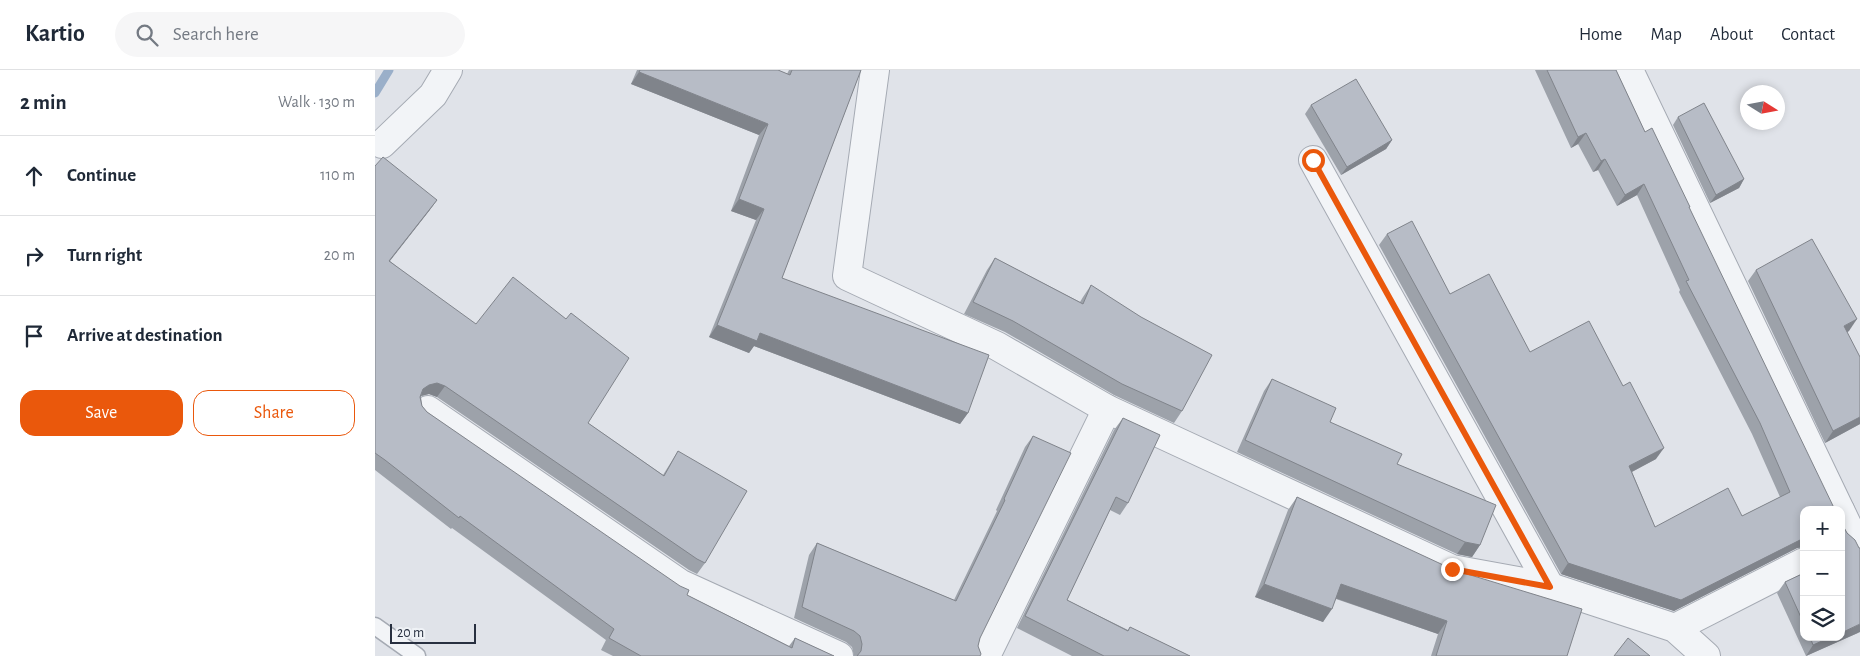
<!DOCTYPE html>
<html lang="en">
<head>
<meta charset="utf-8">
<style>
  :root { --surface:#fff; --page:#f6f6f7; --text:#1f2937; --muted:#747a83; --line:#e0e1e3; --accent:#ea580c }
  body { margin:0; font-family:"Alegreya Sans",sans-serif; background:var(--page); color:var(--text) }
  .controls { position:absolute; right:15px; bottom:15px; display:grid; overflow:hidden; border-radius:10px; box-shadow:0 2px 8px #0003 }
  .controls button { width:45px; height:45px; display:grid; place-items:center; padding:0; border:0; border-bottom:1px solid var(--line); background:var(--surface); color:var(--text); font:25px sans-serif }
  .compass { position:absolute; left:1365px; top:15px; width:45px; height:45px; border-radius:50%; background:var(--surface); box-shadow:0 2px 8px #0003; rotate:101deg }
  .scale { position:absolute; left:15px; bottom:12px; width:86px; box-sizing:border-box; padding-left:5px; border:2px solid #283040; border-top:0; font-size:14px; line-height:18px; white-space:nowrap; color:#283040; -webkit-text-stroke:4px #eff2f6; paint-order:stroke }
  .stop { position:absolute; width:15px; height:15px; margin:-11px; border:4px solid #ea580c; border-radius:50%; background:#fff }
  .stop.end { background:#ea580c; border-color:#fff; box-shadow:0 1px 5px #0008 }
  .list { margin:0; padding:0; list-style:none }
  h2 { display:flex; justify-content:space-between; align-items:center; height:65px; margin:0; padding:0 20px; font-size:21px }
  h2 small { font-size:16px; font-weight:400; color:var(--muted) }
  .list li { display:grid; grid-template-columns:32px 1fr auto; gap:15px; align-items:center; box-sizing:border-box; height:80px; padding:0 20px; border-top:1px solid var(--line) }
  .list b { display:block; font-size:19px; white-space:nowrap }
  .list em { font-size:16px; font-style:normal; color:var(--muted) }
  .actions { display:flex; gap:10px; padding:15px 20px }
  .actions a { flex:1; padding:11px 0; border:1px solid var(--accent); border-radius:15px; text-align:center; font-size:18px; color:var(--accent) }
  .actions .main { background:var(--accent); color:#fff }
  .icon { flex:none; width:28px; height:28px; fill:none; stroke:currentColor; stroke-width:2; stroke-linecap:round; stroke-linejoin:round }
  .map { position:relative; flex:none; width:1485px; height:586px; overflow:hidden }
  header { display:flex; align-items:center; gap:30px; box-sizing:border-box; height:70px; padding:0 25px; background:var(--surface); border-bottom:1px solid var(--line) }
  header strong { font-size:24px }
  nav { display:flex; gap:28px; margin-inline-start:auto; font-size:18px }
  .search { width:350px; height:45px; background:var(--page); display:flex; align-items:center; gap:12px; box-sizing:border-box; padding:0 18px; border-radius:28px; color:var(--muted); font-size:19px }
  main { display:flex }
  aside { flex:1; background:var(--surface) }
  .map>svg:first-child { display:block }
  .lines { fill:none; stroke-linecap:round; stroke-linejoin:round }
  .stream { stroke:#9aafc9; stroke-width:9 }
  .lane-casing { stroke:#a5aab3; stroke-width:19 }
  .street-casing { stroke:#a5aab3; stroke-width:30 }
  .lane { stroke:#f2f4f7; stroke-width:16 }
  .street { stroke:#f2f4f7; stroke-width:28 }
  .wall { fill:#9da2aa }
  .shaded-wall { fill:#80848b }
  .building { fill:#b7bcc6; stroke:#80848b }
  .route { stroke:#ea580c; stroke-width:6 }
</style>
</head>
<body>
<header>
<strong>Kartio</strong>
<div class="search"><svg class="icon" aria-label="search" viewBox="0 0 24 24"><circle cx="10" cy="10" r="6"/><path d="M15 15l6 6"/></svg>Search here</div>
<nav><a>Home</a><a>Map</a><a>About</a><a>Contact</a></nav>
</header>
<main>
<aside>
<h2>2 min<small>Walk · 130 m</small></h2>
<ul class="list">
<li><svg class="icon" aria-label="ahead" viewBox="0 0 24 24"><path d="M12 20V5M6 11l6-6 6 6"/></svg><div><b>Continue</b></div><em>110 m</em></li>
<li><svg class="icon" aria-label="right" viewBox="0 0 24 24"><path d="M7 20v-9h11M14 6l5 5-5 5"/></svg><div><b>Turn right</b></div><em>20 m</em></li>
<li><svg class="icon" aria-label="arrive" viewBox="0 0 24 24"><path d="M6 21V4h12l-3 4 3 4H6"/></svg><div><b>Arrive at destination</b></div></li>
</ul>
<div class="actions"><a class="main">Save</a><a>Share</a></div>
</aside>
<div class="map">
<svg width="1485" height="586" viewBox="0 0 1485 586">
  <rect width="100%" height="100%" fill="#e0e3e9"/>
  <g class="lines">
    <path class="stream" d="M0 23 14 0"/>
    <g class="lane-casing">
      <path id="lane" d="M0 556 42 586"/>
    </g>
    <g class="street-casing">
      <g id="street">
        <path d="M500 0 472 206 622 276 732 339 1077 499 1175 517 1300 558 1331 586"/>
        <path d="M1254 0 1465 440"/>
        <path d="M7 74 58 25 73 0"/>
        <path d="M938 90 1175 517"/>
        <path d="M53 340 306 514 464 586"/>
        <path d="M1466 442 1478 467"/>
        <path d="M1300 558 1429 492"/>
        <path d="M611 586 732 339"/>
      </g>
    </g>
    <use href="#lane" class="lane"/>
    <use href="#street" class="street"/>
  </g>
  <g class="wall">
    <path d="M262 0H403L412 4 414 0H486L407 208 593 343 585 354 379 276 374 283 334 267 381 150 356 141 384 65 256 14Z"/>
    <path d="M1160 0H1241L1270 62 1315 137 1314 138 1429 440V477L1422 478 1299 541 1186 504 1004 175 1012 164 1075 224 1155 282 1281 389 1257 402 1280 457 1367 446 1405 427 1377 364 1304 222 1305 220 1262 125 1242 136 1223 100 1218 102 1203 74 1196 78Z"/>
    <path d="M936 35 1017 70 1011 79 966 105 930 44Z"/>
    <path d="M1303 47 1369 109 1364 118 1335 133 1298 55Z"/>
    <path d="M0 96 62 130 54 141 15 191 213 353 288 405 303 381 330 493 322 504 314 500 62 327 54 324 46 326 47 336 52 342 312 525 414 576 420 568 459 586H238L226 580 231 570 77 458 76 459 0 400Z"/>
    <path d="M620 188 705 232 708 227 716 215 807 341 799 353 739 325 630 262 589 244 612 200Z"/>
    <path d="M1381 200 1474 261 1472 262 1485 354 1450 373 1373 211Z"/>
    <path d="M897 309 955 352 1022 394 1105 475 1097 487 1082 484 862 382 889 321Z"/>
    <path d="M748 348 753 433 745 445 735 440 692 530 753 560 755 557 815 586H697L642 558 739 360Z"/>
    <path d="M658 366 605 568 603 576 605 586H479L477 577 471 572 419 548 434 485 442 473 579 530 622 441 621 440 650 377Z"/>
    <path d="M922 427 1192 586H1056L1063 564 961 529 948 552 880 527 913 440Z"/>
    <path d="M1429 503V567H1466L1485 562 1431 586 1402 523 1410 512Z"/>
  </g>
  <g class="shaded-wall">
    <path d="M264 2 393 54 384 65 256 14Z"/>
    <path d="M1211 63 1203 74 1196 78 1203 67Z"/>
    <path d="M1017 70 1011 79 966 105 972 97Z"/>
    <path d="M1230 89 1223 100 1218 102 1226 91Z"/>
    <path d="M1369 109 1364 118 1335 133 1341 125Z"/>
    <path d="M1269 114 1262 125 1242 136 1250 125Z"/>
    <path d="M364 129 389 139 381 150 356 141Z"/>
    <path d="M62 130 54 141 6 202 14 191Z"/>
    <path d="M1482 249 1474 261 1461 268 1469 256Z"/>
    <path d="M342 255 385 263 593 343 585 354 379 276 374 283 334 267Z"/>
    <path d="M62 313 70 316 62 327 54 324 46 326 48 319 54 315Z"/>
    <path d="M1485 347V354L1450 373 1458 361Z"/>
    <path d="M1289 378 1281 389 1247 407 1254 396Z"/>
    <path d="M1429 468V477L1422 478 1299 541 1186 504 1193 493Z"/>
    <path d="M1090 472 1105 475 1097 487 1082 484Z"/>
    <path d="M889 514 957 539 948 552 880 527Z"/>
    <path d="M966 514 1072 551 1063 564 957 527Z"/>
    <path d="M1485 554V562L1431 586 1438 575 1456 567H1466V563Z"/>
  </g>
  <g class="building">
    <path d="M265 0H403L415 5 417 0H486L407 208 614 285 593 343 385 263 382 271 342 255 389 139 364 129 393 54 264 2Z"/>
    <path d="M1172 0H1241L1270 62 1277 58 1315 137H1314L1460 440H1429V468L1306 530 1193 493 1012 164 1037 151 1075 224 1114 204 1155 282 1214 251 1248 316 1255 312 1289 378 1254 396 1280 457 1353 418 1367 446 1415 422 1385 353 1311 211 1314 210 1269 114 1250 125 1230 89 1226 91 1211 63 1203 67Z"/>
    <path d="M981 9 1017 70 972 97 936 35Z"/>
    <path d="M1329 33 1369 109 1341 125 1303 47Z"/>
    <path d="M8 87 62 130 14 191 101 254 138 207 191 249 196 243 254 288 213 353 289 406 303 381 372 421 330 493 322 489 70 316 62 313 54 315 48 319 45 327 47 336 52 342 305 516 314 520 312 525 417 578 420 568 459 586H266L234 568 239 559 85 446 84 448 10 390 0 383V96Z"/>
    <path d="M1437 169 1482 249 1469 256 1485 287V347L1458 361 1381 200Z"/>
    <path d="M620 188 708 234 716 215 766 247 837 285 807 341 747 314 638 251 598 232Z"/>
    <path d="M897 309 961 338 955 352 1027 384 1022 394 1121 435 1105 475 1090 472 870 370Z"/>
    <path d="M748 348 785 365 753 433 741 427 692 530 753 561 755 557 815 586H729L650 546Z"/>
    <path d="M658 366 696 383 605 568 603 576 606 584 605 586H482L486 581 487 574 485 566 479 561 427 537 442 473 581 531 630 430 629 429Z"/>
    <path d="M922 427 1079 500 1207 539 1192 586H1061L1072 551 966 514 957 539 889 514Z"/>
    <path d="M1466 452 1472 463 1480 470 1484 478H1485V554L1466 563Z"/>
    <path d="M1429 503V554L1410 512Z"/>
    <path d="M1435 567H1456L1438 575Z"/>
    <path d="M1253 568 1275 586H1239Z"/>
  </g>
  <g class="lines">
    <path class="route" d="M938 90 1175 517 1077 499"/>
  </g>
</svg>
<div class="controls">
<button>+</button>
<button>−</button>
<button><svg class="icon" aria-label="layers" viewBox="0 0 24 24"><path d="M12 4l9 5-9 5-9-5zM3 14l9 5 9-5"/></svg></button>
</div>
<svg class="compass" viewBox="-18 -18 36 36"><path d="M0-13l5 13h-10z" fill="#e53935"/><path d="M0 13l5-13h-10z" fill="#747a83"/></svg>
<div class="scale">20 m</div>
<div class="stop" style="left:938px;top:90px"></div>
<div class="stop end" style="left:1077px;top:499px"></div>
</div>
</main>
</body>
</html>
